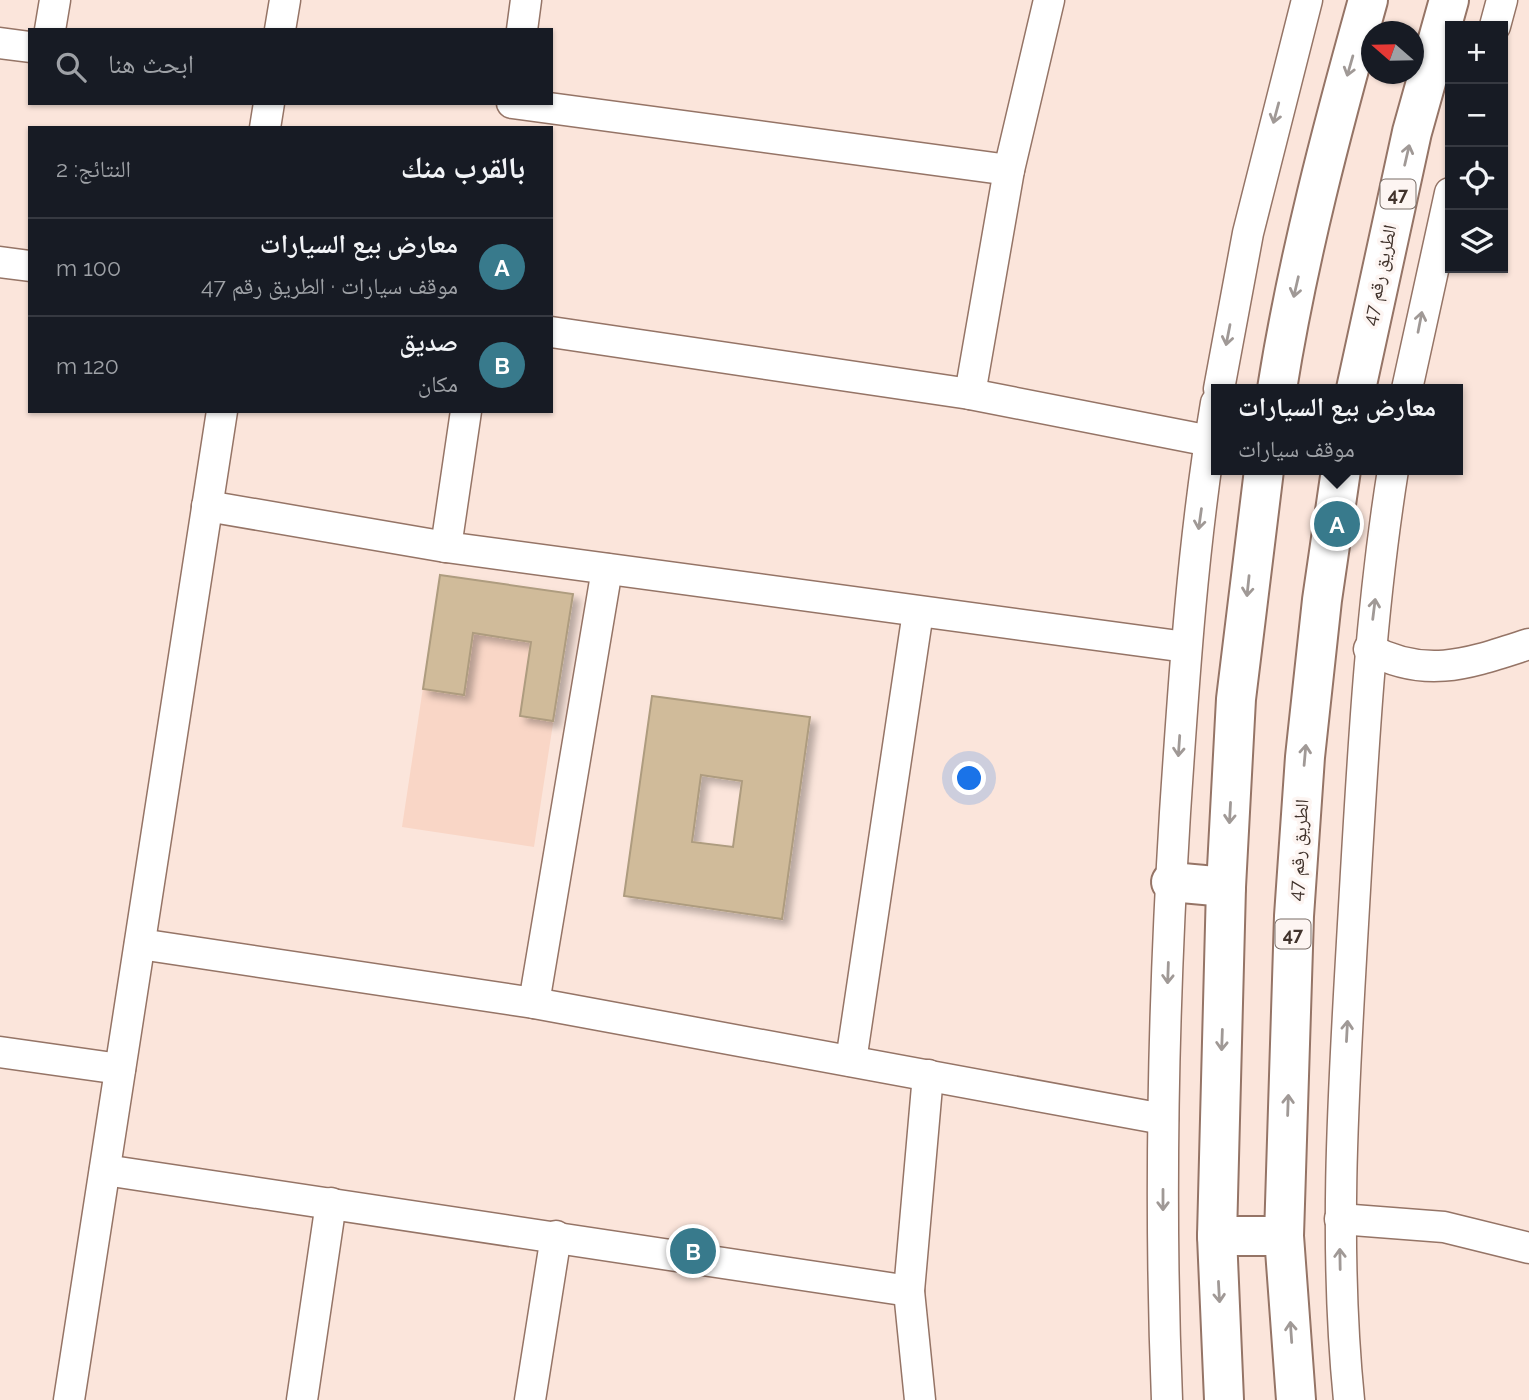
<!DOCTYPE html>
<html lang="ar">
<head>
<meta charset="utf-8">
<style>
  :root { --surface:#171b24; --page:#20242c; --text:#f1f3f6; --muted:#9ea1a6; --line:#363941; --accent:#387a8c }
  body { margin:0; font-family:Raleway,"Noto Naskh Arabic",sans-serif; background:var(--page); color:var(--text); direction:rtl }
  .controls { position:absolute; right:21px; top:21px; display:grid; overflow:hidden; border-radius:0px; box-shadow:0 2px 5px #0004 }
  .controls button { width:63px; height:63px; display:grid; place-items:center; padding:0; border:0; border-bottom:2px solid var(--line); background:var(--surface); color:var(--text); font:35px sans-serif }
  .compass { position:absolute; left:1361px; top:21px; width:63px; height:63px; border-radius:50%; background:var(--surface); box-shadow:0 2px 5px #0004; rotate:290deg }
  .you { position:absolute; left:970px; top:779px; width:24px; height:24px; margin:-18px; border:5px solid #fff; border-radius:50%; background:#1a73e8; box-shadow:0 0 0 10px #1a73e833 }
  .badge { display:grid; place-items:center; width:46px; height:46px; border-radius:50%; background:var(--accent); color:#fff; font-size:23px; font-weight:700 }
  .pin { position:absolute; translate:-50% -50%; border:4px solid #fff; box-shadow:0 2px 7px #0006 }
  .popup { position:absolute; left:1211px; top:384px; width:252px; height:91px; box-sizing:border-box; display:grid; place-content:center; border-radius:0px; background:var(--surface); filter:drop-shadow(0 2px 5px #0005); font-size:23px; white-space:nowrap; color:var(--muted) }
  .popup b { font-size:26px; color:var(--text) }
  .popup::after { content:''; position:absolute; left:50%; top:100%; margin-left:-14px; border:14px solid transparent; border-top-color:var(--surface) }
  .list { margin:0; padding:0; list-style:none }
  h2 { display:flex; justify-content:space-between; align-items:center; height:91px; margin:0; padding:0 28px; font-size:30px }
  h2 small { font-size:23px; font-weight:400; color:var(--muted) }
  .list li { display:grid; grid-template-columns:46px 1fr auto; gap:21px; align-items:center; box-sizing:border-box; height:98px; padding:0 28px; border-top:2px solid var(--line) }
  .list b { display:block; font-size:26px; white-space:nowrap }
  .list p { margin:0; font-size:23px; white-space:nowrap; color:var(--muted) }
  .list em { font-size:23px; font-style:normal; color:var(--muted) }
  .icon { flex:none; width:38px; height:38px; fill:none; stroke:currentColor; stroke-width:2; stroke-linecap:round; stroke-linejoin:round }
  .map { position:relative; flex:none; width:1529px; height:1400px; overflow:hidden; direction:ltr }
  .search { position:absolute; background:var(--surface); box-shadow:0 2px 5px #0004; left:28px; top:28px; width:525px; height:77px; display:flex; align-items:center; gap:18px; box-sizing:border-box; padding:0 24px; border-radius:0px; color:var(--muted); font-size:26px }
  .panel { position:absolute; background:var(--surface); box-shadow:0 2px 5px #0004; left:28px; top:126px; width:525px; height:287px; border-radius:0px; direction:rtl }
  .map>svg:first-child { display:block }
  .built { fill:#f9d6c6 }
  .building { fill:#d0bb9a; stroke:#ae9c7f; stroke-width:2; fill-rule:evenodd; filter:url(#shadow) }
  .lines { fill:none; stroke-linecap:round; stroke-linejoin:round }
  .minor-casing { stroke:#957466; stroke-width:33 }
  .highway-casing { stroke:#957466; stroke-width:42 }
  .minor { stroke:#fff; stroke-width:30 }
  .highway { stroke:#fff; stroke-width:38 }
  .oneway { stroke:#a09996 }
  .labels { text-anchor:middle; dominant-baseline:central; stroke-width:7; stroke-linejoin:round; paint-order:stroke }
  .shield { fill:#fdf5f2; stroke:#796d67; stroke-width:2 }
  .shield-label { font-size:18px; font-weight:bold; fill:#41332c }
  .street-label { font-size:19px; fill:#41332c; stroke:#fdf5f2 }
</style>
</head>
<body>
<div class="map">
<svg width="1529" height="1400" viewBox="0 0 1529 1400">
  <defs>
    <filter id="shadow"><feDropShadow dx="6" dy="6" stdDeviation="3.5" flood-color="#0004"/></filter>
  </defs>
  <rect width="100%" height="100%" fill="#fbe5db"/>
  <path class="built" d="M440 575 573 594 534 847 402 827Z"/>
  <g class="building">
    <path d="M440 575 573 594 553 721 520 716 531 642 473 633 464 695 423 689Z"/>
    <path d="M652 696 810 717 782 919 624 896ZM701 775 742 781 733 847 692 842Z"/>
  </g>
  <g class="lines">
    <g class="minor-casing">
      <g id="minor">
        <path d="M1495 26 1502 0"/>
        <path d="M50 30 55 0"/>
        <path d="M280 30 285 0"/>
        <path d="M522 30 526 0"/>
        <path d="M0 43 30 47"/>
        <path d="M512 103 1009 170"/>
        <path d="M265 128 269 103"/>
        <path d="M0 262 30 266"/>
        <path d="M551 332 970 394 1210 441"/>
        <path d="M1219 389 1248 233 1307 0"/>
        <path d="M1407 389 1450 193"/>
        <path d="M970 394 1009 170 1049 0"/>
        <path d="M207 506 446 547 1186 647"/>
        <path d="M446 547 466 411"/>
        <path d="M1369 649C1427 680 1470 663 1529 644"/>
        <path d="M140 944 534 1003 1163 1119"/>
        <path d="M534 1003 607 569"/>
        <path d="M0 1052 120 1069"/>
        <path d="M851 1061 918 612"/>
        <path d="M105 1170 909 1291"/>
        <path d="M1340 1219 1444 1227 1529 1248"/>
        <path d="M69 1400 222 411"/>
        <path d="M302 1400 331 1203"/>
        <path d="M530 1400 556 1236"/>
        <path d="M920 1400 909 1291 928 1075"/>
        <path d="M1167 1400C1159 1204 1163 1009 1175 813 1184 676 1193 539 1216 403"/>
        <path d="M1349 1400C1333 1241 1344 1083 1353 924 1362 771 1369 620 1393 470"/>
      </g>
    </g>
    <g class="highway-casing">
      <g id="highway">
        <path d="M1277 389C1298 257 1332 129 1368 0"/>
        <path d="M1356 389 1412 132 1449 0"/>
        <path d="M1171 882 1226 887"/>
        <path d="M1217 1236H1284"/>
        <path d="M1224 1400 1217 1236 1226 887 1236 699 1264 470"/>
        <path d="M1296 1400 1284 1236 1294 916 1305 757 1322 600 1341 470"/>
      </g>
    </g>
    <use href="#minor" class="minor"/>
    <use href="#highway" class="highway"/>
  </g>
  <defs><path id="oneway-shaft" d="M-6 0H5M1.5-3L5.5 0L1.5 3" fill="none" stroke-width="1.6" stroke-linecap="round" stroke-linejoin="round" transform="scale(1.75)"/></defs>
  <g class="oneway">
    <use href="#oneway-shaft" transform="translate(1350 66) rotate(106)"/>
    <use href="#oneway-shaft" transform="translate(1276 113) rotate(105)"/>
    <use href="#oneway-shaft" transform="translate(1407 155) rotate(-77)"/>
    <use href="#oneway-shaft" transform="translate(1296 287) rotate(103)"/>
    <use href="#oneway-shaft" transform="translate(1420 322) rotate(-79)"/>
    <use href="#oneway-shaft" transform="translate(1228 335) rotate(101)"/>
    <use href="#oneway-shaft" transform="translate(1200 519) rotate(98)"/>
    <use href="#oneway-shaft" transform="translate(1248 586) rotate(96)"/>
    <use href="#oneway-shaft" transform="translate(1374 609) rotate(-83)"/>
    <use href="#oneway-shaft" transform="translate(1179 746) rotate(94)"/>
    <use href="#oneway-shaft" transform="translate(1305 755) rotate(-85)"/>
    <use href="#oneway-shaft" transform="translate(1230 813) rotate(93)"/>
    <use href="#oneway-shaft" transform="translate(1168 973) rotate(92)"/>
    <use href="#oneway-shaft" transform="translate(1347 1031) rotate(-87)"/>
    <use href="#oneway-shaft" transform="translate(1222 1040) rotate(92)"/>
    <use href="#oneway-shaft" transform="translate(1288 1105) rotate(-88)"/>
    <use href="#oneway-shaft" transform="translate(1163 1200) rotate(90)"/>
    <use href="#oneway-shaft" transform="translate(1340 1259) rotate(-91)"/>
    <use href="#oneway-shaft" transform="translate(1219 1292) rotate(87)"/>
    <use href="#oneway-shaft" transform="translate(1291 1332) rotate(-94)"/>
  </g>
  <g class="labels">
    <g class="shield">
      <rect x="1380.5" y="179.5" width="35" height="29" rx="5"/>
      <rect x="1275.5" y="919.5" width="35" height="29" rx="5"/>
    </g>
    <g class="shield-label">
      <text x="1398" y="194">47</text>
      <text x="1293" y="934">47</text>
    </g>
    <g class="street-label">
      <text transform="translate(1379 275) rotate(-78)">الطريق رقم 47</text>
      <text transform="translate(1298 850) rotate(-86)">الطريق رقم 47</text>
    </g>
  </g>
</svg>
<div class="controls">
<button>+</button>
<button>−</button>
<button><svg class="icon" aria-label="locate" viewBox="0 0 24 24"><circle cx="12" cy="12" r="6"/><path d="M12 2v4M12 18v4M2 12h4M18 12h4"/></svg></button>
<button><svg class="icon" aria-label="layers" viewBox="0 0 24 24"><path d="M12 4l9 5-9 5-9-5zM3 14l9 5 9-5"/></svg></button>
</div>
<svg class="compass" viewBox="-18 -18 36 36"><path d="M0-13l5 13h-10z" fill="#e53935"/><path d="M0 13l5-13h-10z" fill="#9ea1a6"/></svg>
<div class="you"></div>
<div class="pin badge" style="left:1337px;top:524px">A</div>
<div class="popup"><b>معارض بيع السيارات</b>موقف سيارات</div>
<div class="pin badge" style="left:693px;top:1251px">B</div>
<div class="search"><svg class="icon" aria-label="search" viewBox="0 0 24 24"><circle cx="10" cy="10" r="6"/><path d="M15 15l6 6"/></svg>ابحث هنا</div>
<section class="panel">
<h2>بالقرب منك<small>النتائج: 2</small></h2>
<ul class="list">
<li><span class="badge">A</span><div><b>معارض بيع السيارات</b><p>موقف سيارات · الطريق رقم 47</p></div><em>100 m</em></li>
<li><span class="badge">B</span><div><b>صديق</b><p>مكان</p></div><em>120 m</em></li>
</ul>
</section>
</div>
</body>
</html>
